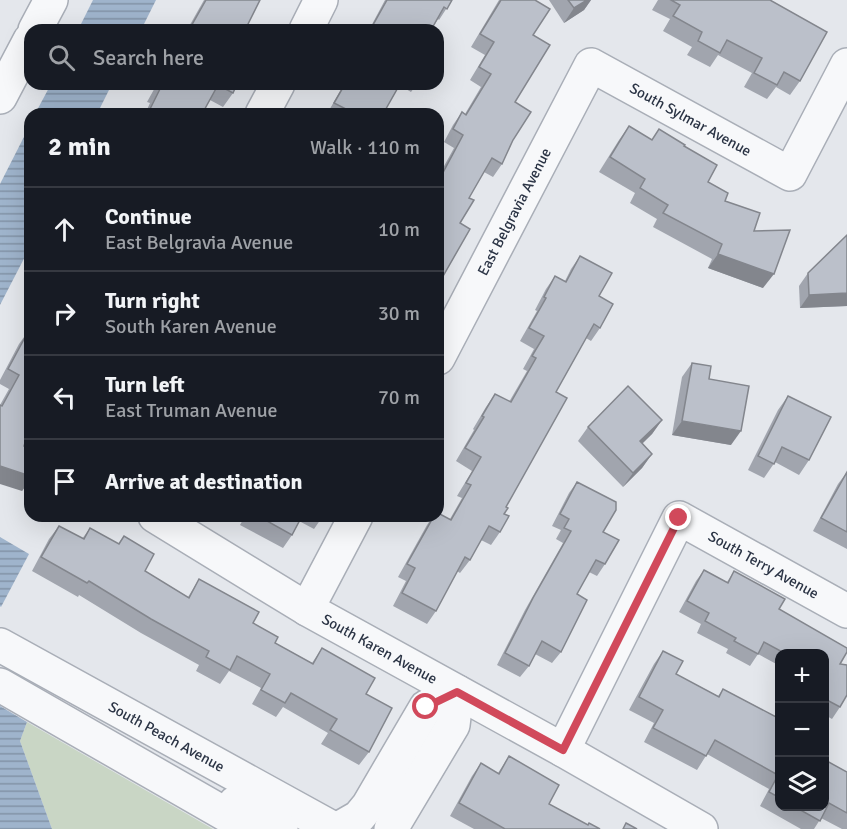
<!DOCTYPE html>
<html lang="en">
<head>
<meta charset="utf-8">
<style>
  :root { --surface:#171b24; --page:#20242c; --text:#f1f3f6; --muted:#9ea1a6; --line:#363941 }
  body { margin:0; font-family:Signika,sans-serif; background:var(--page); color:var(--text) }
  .controls { position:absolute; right:18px; bottom:18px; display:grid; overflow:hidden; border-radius:12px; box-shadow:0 6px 24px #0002 }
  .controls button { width:54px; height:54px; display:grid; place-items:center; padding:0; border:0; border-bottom:2px solid var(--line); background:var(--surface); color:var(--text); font:30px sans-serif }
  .stop { position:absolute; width:18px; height:18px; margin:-14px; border:4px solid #d1495b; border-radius:50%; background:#fff }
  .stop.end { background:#d1495b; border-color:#fff; box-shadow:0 2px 6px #0008 }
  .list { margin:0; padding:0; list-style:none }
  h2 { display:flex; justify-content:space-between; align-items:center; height:78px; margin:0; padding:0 24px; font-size:26px }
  h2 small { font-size:20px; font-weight:400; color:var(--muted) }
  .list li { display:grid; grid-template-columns:39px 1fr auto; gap:18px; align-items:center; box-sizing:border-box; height:84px; padding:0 24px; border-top:2px solid var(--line) }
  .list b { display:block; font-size:22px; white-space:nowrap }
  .list p { margin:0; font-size:20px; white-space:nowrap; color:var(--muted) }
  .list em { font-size:20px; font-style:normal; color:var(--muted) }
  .icon { flex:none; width:33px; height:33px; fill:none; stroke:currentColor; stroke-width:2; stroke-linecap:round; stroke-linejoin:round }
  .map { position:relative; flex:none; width:847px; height:829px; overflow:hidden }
  .search { position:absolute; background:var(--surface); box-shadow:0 6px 24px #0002; left:24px; top:24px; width:420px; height:66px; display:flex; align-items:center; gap:15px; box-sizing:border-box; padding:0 21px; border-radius:18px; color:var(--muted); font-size:22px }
  .panel { position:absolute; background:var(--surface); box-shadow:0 6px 24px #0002; left:24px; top:108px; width:420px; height:414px; border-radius:18px }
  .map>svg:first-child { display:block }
  .grass { fill:#c9d6c5 }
  .water { fill:url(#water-rules) }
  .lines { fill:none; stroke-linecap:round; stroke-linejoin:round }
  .minor-casing { stroke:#a9aeb7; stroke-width:36 }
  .minor { stroke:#f7f8fa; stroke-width:33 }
  .wall { fill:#a1a5ae }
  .shaded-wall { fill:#83868d }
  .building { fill:#bbc0ca; stroke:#83868d; stroke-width:1.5 }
  .route { stroke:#d1495b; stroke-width:8 }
  .labels { text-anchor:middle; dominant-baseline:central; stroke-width:5; stroke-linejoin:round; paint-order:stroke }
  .street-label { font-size:15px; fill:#2b3445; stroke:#f4f6f9 }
</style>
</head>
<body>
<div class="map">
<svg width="847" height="829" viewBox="0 0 847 829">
  <defs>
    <pattern id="water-rules" width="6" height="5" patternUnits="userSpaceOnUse" patternTransform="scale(1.5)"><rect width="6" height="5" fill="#9fb4cc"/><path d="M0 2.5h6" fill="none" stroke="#8293a7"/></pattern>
  </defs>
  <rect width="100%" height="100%" fill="#e4e7ec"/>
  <path class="grass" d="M27 722 213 829H52L20 741Z"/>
  <g class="water">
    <path d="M93 0H156L141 30H78Z"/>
    <path d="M51 84H112L97 114H35Z"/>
    <path d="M30 125V247L0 305V184Z"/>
    <path d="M0 537 29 554 1 607 0 606Z"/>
    <path d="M0 706 27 722 20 741 52 829H0Z"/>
  </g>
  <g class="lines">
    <g class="minor-casing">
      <g id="minor">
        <path d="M35 30 51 0"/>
        <path d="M306 30 321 0"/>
        <path d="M0 97 30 40"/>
        <path d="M262 114 278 84"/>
        <path id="s1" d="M438 358 591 65 790 174 847 65"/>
        <path id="s2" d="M155 516 307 609 563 750 701 829"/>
        <path d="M307 609 356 516"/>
        <path id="s3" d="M0 645 334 829"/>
        <path d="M0 685 251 829"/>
        <path id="s4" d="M563 750 679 518 847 611"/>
        <path d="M235 803 281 829"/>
        <path d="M338 829 359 817 368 806 426 707 457 692"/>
        <path d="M391 829 453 725 457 692"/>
      </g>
    </g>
    <use href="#minor" class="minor"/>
  </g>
  <g class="wall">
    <path d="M204 0H260L245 30H187Z"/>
    <path d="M385 0H452L439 20 438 19 431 30H369Z"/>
    <path d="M499 0H535L533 35 515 102 513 140 502 164 493 177 484 172 469 198 438 285V177L454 148 444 142 453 125 462 112 465 114 481 87 470 80 485 55 471 47Z"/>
    <path d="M549 0H591L584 10 564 23Z"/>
    <path d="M658 0H770L800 81 790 95 776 87 767 99 744 87 752 73 718 55 710 67 687 55 692 47 663 31 670 19 652 10Z"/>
    <path d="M157 84H237L233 93 223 107 210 100 202 114H145L150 103 147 102Z"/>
    <path d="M344 84 356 86 358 84H417L411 92 399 85 383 114H327Z"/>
    <path d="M629 126 652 140 659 129 684 146 708 182 754 231 763 288 708 268 712 259 653 227 657 219 630 203 635 193 599 172 619 140Z"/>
    <path d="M580 256 599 296 600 328 591 341 586 338 556 392 506 507 500 532 491 545 481 540 470 560 460 573 457 571 436 611 427 624 393 606 406 581 398 577 427 525 433 516H438L450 519 462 498 457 496 472 471 456 461 474 430 473 429 486 407 495 394 509 402 527 371 523 369 534 349 520 341 537 311 535 310 546 289 555 276 565 281 571 269Z"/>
    <path d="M808 273 847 306 800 308 799 286Z"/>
    <path d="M29 330 24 446 30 448V480L22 491 0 405 9 389 0 384V380L19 344Z"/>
    <path d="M692 363 709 379 731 445 672 435 682 377Z"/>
    <path d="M788 396 809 460 799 475 775 462 764 478 748 470 778 410Z"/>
    <path d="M662 420 652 434 642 444 652 454 642 468 623 487 578 441 588 427Z"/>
    <path d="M847 472V549L813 531 838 484Z"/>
    <path d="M577 482 603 532 605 564 597 576 589 572 577 594 561 652 552 663 535 654 529 666 520 677 497 665 525 610 563 543 556 539 561 530 552 526 569 493Z"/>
    <path d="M245 516H323L314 529 299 521 292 535 283 548 240 525Z"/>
    <path d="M59 526 82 539 90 528 118 544 124 536 145 571 188 597 199 579 253 623 275 643 312 663 322 648 366 694 369 752 359 765 321 744 328 733 283 707 276 717 252 704 261 688 229 671 220 684 196 671 199 665 141 633 79 595 78 597 32 571 49 539Z"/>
    <path d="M704 570 727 582 734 571 779 609 840 664V707L832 719 825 715V654H780V666L758 654 750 666 726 653 728 649 697 633 701 624 679 612 696 581Z"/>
    <path d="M663 651 676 674 718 696 723 689 780 719V807H825L847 772V829H842L821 818 814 829H801L760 806 769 789 707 754 697 770 644 742 654 723 629 710 654 664Z"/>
    <path d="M509 756 549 804 588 825 600 829H474L450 816 472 776 481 763 498 773Z"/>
  </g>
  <g class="shaded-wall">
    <path d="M587 0H591L584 10 564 23 574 8Z"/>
    <path d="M718 254 774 274 763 288 708 268Z"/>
    <path d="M847 293V306L800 308 809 295Z"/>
    <path d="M662 420 652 434 629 456 640 441Z"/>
    <path d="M682 421 741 431 731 445 672 435Z"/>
    <path d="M652 454 642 468 623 487 633 473Z"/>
    <path d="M0 466 30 476V480L22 491 0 484Z"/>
  </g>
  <g class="building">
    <path d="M206 0H260L245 30H189Z"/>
    <path d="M387 0H452L447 9 444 7 431 30H382L373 25Z"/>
    <path d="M501 0H535L550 9 533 35 550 45 515 102 531 112 513 140 502 164 492 158 469 198 474 200 460 223 470 229 438 285V179L439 180 463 135 453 129 462 112 466 115 491 74 479 67 494 42 480 34Z"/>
    <path d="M568 0H587L574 8Z"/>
    <path d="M671 0H770L827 32 800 81 784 72 777 85 754 73 762 58 727 40 720 53 698 41 702 32 673 16 680 5Z"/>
    <path d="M159 84H237L233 93 218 85 202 114H149L148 113 160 89 157 88Z"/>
    <path d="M345 84H352L358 87 359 84H400L383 114H343L346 109 334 103Z"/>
    <path d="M629 126 652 140 659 129 685 145 684 146 717 165 708 182 728 193 725 201 760 213 754 231 790 230 774 274 718 254 722 244 663 213 668 205 640 188 645 179 610 157Z"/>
    <path d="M847 235V293L809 295 808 273Z"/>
    <path d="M580 256 612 273 599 296 613 304 600 328 594 324 556 392 567 398 506 507 508 508 504 514 509 516 500 532 489 526 470 560 465 557 436 611 402 593 415 568 407 564 434 516H438V513L451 520 471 485 466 483 481 457 465 448 484 417 482 416 495 394 511 402 536 358 532 356 544 336 529 328 546 298 544 297 555 276 566 282Z"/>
    <path d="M29 330 30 427 24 446 30 448V476L0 466V405L2 406 19 375 8 369Z"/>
    <path d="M692 363 711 366 709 379 749 386 741 431 682 421Z"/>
    <path d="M628 386 662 420 640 441 652 454 633 473 588 427Z"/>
    <path d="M788 396 831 417 809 460 782 447 774 464 758 456Z"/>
    <path d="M847 472V532L821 518Z"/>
    <path d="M577 482 616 502V510L603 532 619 540 605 564 596 560 577 594 587 600 561 652 542 641 529 666 505 653 533 598 571 531 564 528 569 519 560 514Z"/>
    <path d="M258 516H302L292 535Z"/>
    <path d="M59 526 84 539 90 528 119 544 124 536 154 554 145 571 189 598 199 579 259 612 253 623 278 637 275 643 313 664 322 648 375 678 366 694 392 708 369 752 330 730 337 719 291 693 285 703 261 690 270 674 237 656 230 670 206 657 209 651 151 619 89 581 87 583 41 557Z"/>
    <path d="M704 570 728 583 734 571 785 599 779 609 847 648V652L840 664 847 665V695L840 707 825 699V654H786L764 642 758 654 734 641 736 638 705 621 709 613 687 601Z"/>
    <path d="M663 651 683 661 676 674 719 697 723 689 780 719V798L769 792 778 775 715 740 706 756 653 728 663 710 639 697Z"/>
    <path d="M509 756 559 785 549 804 588 825 589 823 600 829H505L459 803 481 763 499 774Z"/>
    <path d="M825 760 847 772V813L829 803 820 821 795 807H825Z"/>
    <path d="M626 823 637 829H623Z"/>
  </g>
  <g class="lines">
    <path class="route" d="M426 707 457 692 563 750 679 518"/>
  </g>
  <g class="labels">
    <g class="street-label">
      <text stroke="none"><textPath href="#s1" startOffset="444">South Sylmar Avenue</textPath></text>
      <text stroke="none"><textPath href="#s1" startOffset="165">East Belgravia Avenue</textPath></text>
      <text stroke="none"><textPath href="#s4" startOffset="356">South Terry Avenue</textPath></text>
      <text stroke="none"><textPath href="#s2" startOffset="261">South Karen Avenue</textPath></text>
      <text stroke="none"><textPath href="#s3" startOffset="190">South Peach Avenue</textPath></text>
    </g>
  </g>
</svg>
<div class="controls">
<button>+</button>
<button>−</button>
<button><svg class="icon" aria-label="layers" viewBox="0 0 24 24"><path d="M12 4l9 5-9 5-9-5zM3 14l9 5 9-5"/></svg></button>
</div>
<div class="stop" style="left:426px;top:707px"></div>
<div class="stop end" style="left:679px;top:518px"></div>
<div class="search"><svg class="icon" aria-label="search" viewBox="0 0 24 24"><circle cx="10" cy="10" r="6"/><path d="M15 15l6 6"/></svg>Search here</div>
<section class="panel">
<h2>2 min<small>Walk · 110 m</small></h2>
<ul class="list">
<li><svg class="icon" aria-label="ahead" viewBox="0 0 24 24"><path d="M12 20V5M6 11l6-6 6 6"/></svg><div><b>Continue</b><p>East Belgravia Avenue</p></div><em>10 m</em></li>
<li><svg class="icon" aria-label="right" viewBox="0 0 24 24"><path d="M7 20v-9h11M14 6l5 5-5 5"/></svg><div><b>Turn right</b><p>South Karen Avenue</p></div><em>30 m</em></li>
<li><svg class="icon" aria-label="left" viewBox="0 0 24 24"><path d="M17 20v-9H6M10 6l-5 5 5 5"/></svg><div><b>Turn left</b><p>East Truman Avenue</p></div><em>70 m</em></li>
<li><svg class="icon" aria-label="arrive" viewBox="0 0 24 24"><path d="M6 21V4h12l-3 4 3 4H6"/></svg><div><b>Arrive at destination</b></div></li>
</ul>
</section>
</div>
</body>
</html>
